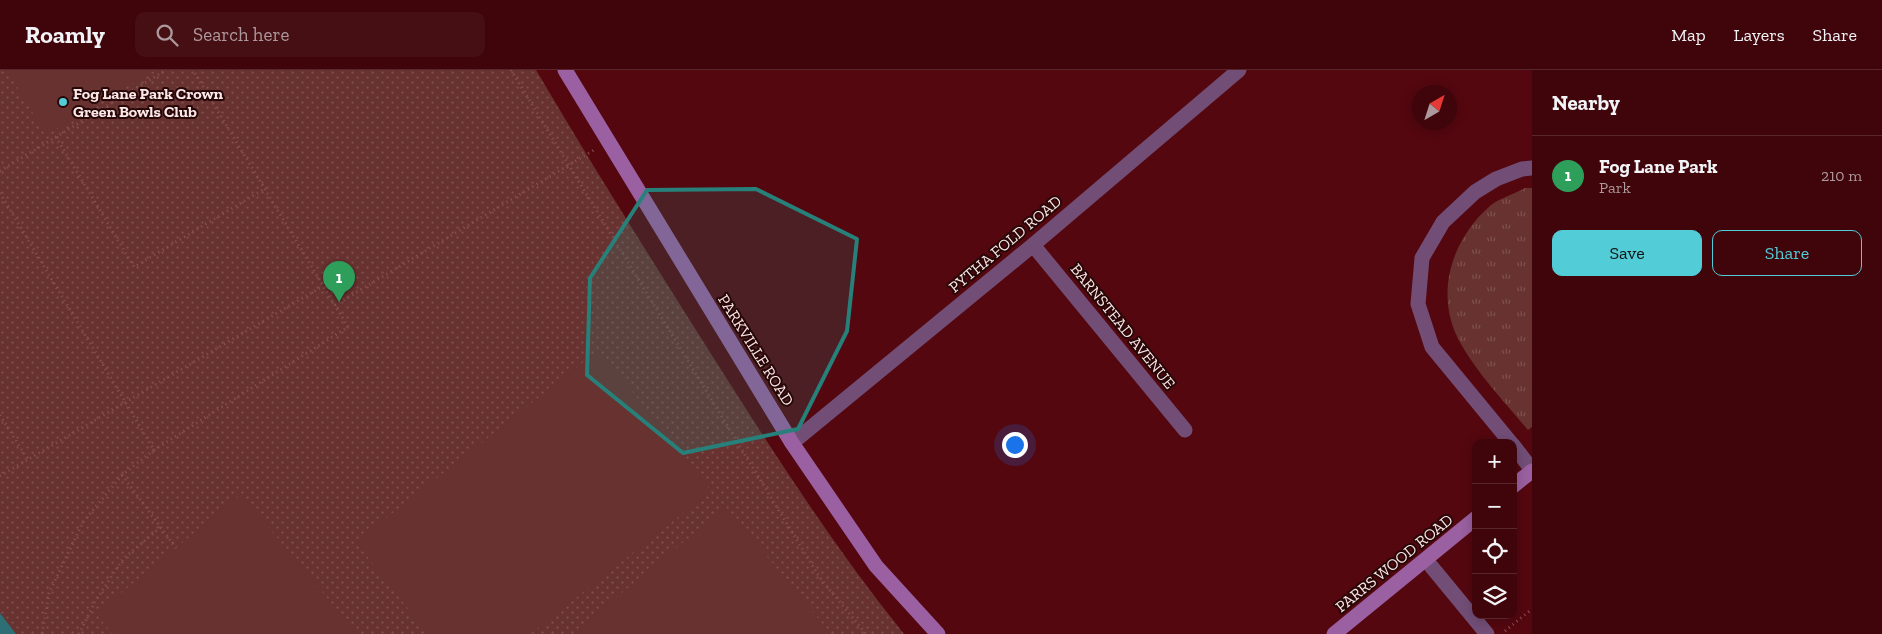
<!DOCTYPE html>
<html lang="en">
<head>
<meta charset="utf-8">
<style>
  :root { --surface:#3f050b; --page:#460f14; --text:#f1f3f6; --muted:#ad999d; --line:#58262c; --accent:#52ccd6 }
  body { margin:0; font-family:"Zilla Slab",serif; background:var(--page); color:var(--text) }
  .controls { position:absolute; right:15px; bottom:15px; display:grid; overflow:hidden; border-radius:10px; box-shadow:0 2px 12px #0003 }
  .controls button { width:45px; height:45px; display:grid; place-items:center; padding:0; border:0; border-bottom:1px solid var(--line); background:var(--surface); color:var(--text); font:25px sans-serif }
  .compass { position:absolute; left:1412px; top:15px; width:45px; height:45px; border-radius:50%; background:var(--surface); box-shadow:0 2px 12px #0003; rotate:39deg }
  .you { position:absolute; left:1014px; top:374px; width:18px; height:18px; margin:-12px; border:4px solid #fff; border-radius:50%; background:#1a73e8; box-shadow:0 0 0 8px #1a73e833 }
  .badge { display:grid; place-items:center; width:32px; height:32px; border-radius:50%; background:var(--accent); color:#fff; font-size:16px; font-weight:700 }
  .pin { position:absolute; translate:-50% -41px; filter:drop-shadow(0 1px 2px #0008) }
  .pin::after { content:''; position:absolute; top:26px; width:18px; height:15px; background:inherit; clip-path:polygon(0 0,100% 0,50% 100%) }
  .list { margin:0; padding:0; list-style:none }
  h2 { display:flex; justify-content:space-between; align-items:center; height:65px; margin:0; padding:0 20px; font-size:21px }
  h2 small { font-size:16px; font-weight:400; color:var(--muted) }
  .list li { display:grid; grid-template-columns:32px 1fr auto; gap:15px; align-items:center; box-sizing:border-box; height:80px; padding:0 20px; border-top:1px solid var(--line) }
  .list b { display:block; font-size:19px; white-space:nowrap }
  .list p { margin:0; font-size:16px; white-space:nowrap; color:var(--muted) }
  .list em { font-size:16px; font-style:normal; color:var(--muted) }
  .actions { display:flex; gap:10px; padding:15px 20px }
  .actions a { flex:1; padding:11px 0; border:1px solid var(--accent); border-radius:10px; text-align:center; font-size:18px; color:var(--accent) }
  .actions .main { background:var(--accent); color:#111 }
  .icon { flex:none; width:28px; height:28px; fill:none; stroke:currentColor; stroke-width:2; stroke-linecap:round; stroke-linejoin:round }
  .map { position:relative; flex:none; width:1532px; height:564px; overflow:hidden }
  header { display:flex; align-items:center; gap:30px; box-sizing:border-box; height:70px; padding:0 25px; background:var(--surface); border-bottom:1px solid var(--line) }
  header strong { font-size:24px }
  nav { display:flex; gap:28px; margin-inline-start:auto; font-size:18px }
  .search { width:350px; height:45px; background:var(--page); display:flex; align-items:center; gap:12px; box-sizing:border-box; padding:0 18px; border-radius:10px; color:var(--muted); font-size:19px }
  main { display:flex }
  aside { flex:1; background:var(--surface) }
  .map>svg:first-child { display:block }
  .grass { fill:url(#grass-tufts) }
  .park { fill:url(#park-dots) }
  .garden { fill:#683230 }
  .water { fill:#2d6f75 }
  .lines { fill:none; stroke-linecap:round; stroke-linejoin:round }
  .path { stroke:#8c5257; stroke-width:3; stroke-dasharray:1 4; stroke-linecap:butt }
  .street { stroke:#724e77; stroke-width:15 }
  .secondary { stroke:#9a60a1; stroke-width:15 }
  .marked { fill:#27817a; fill-opacity:0.2; stroke:#27817a; stroke-width:4; stroke-linejoin:round }
  .poi-dot { fill:#52ccd6; stroke:#270707; stroke-width:2 }
  .labels { text-anchor:middle; dominant-baseline:central; stroke-width:4; stroke-linejoin:round; paint-order:stroke }
  .poi-label { font-size:16px; font-weight:bold; fill:#fce8e7; stroke:#270707; text-anchor:start }
  .street-label { font-size:16px; fill:#fce8e7; stroke:#270707 }
</style>
</head>
<body>
<header>
<strong>Roamly</strong>
<div class="search"><svg class="icon" aria-label="search" viewBox="0 0 24 24"><circle cx="10" cy="10" r="6"/><path d="M15 15l6 6"/></svg>Search here</div>
<nav><a>Map</a><a>Layers</a><a>Share</a></nav>
</header>
<main>
<div class="map">
<svg width="1532" height="564" viewBox="0 0 1532 564">
  <defs>
    <pattern id="grass-tufts" width="24" height="20" patternUnits="userSpaceOnUse" patternTransform="scale(1.25)"><rect width="24" height="20" fill="#683230"/><path d="M3 7l-1-3M5 7V3M7 7l1-3M15 17l-1-3M17 17v-4M19 17l1-3" fill="none" stroke="#7e504e"/></pattern>
    <pattern id="park-dots" width="8" height="8" patternUnits="userSpaceOnUse" patternTransform="scale(1.25)"><rect width="8" height="8" fill="#683230"/><path d="M2 2h.1M6 6h.1" fill="none" stroke="#7e504e" stroke-width="1.8" stroke-linecap="round"/></pattern>
  </defs>
  <rect width="100%" height="100%" fill="#54070f"/>
  <path class="grass" d="M1525 118H1532V357L1528 360C1504 331 1470 296 1455 262 1436 216 1455 166 1491 135 1500 128 1514 124 1525 118Z"/>
  <path class="park" d="M0 0H536C593 97 653 192 713 287 773 382 834 477 904 564H0Z"/>
  <g class="garden">
    <path d="M7 0H155L46 65Z"/>
    <path d="M599 280 711 421 530 564H428L356 472Z"/>
    <path d="M241 424 357 564H113L96 544Z"/>
    <path d="M726 437 831 564H572Z"/>
  </g>
  <path class="water" d="M0 543 16 564H0Z"/>
  <g class="lines">
    <g class="path">
      <path d="M511 0 820 508 866 564"/>
      <path d="M56 67 134 197 266 118"/>
      <path d="M0 101 166 0"/>
      <path d="M0 123 154 380 122 405 83 452 49 523 42 564"/>
      <path d="M335 235 594 80"/>
      <path d="M0 345 28 390"/>
      <path d="M154 380 348 257 193 0"/>
      <path d="M122 405 176 478"/>
      <path d="M0 406 323 216"/>
      <path d="M1505 561 1532 539"/>
      <path d="M79 564 96 530 123 489 161 457"/>
    </g>
    <g class="street">
      <path d="M1033 175 1185 360"/>
      <path d="M792 373 1033 175 1239 0"/>
      <path d="M1511 373 1432 277 1418 234 1422 188 1443 152 1475 122 1496 109 1522 99 1532 98"/>
      <path d="M1513 375 1532 400"/>
      <path d="M1426 490 1487 564"/>
    </g>
    <g class="secondary">
      <path d="M565 0 792 373 876 496 938 564"/>
      <path d="M1513 416 1532 401"/>
      <path d="M1334 564 1476 448"/>
    </g>
  </g>
  <path class="marked" d="M756 119 857 169 847 261 798 359 683 383 587 305 590 208 647 120Z"/>
  <circle class="poi-dot" cx="63" cy="32" r="5"/>
  <g class="labels">
    <g class="poi-label">
      <text x="73" y="23">Fog Lane Park Crown<tspan x="73" dy="18">Green Bowls Club</tspan></text>
    </g>
    <g class="street-label">
      <text transform="translate(1005 174) rotate(-40)">PYTHA FOLD ROAD</text>
      <text transform="translate(1123 256) rotate(51)">BARNSTEAD AVENUE</text>
      <text transform="translate(756 280) rotate(58)">PARKVILLE ROAD</text>
      <text transform="translate(1394 493) rotate(-39)">PARRS WOOD ROAD</text>
    </g>
  </g>
</svg>
<div class="controls">
<button>+</button>
<button>−</button>
<button><svg class="icon" aria-label="locate" viewBox="0 0 24 24"><circle cx="12" cy="12" r="6"/><path d="M12 2v4M12 18v4M2 12h4M18 12h4"/></svg></button>
<button><svg class="icon" aria-label="layers" viewBox="0 0 24 24"><path d="M12 4l9 5-9 5-9-5zM3 14l9 5 9-5"/></svg></button>
</div>
<svg class="compass" viewBox="-18 -18 36 36"><path d="M0-13l5 13h-10z" fill="#e53935"/><path d="M0 13l5-13h-10z" fill="#ad999d"/></svg>
<div class="you"></div>
<div class="pin badge" style="left:339px;top:232px;background:#2e9e5b">1</div>
</div>
<aside>
<h2>Nearby<small></small></h2>
<ul class="list">
<li><span class="badge" style="background:#2e9e5b">1</span><div><b>Fog Lane Park</b><p>Park</p></div><em>210 m</em></li>
</ul>
<div class="actions"><a class="main">Save</a><a>Share</a></div>
</aside>
</main>
</body>
</html>
